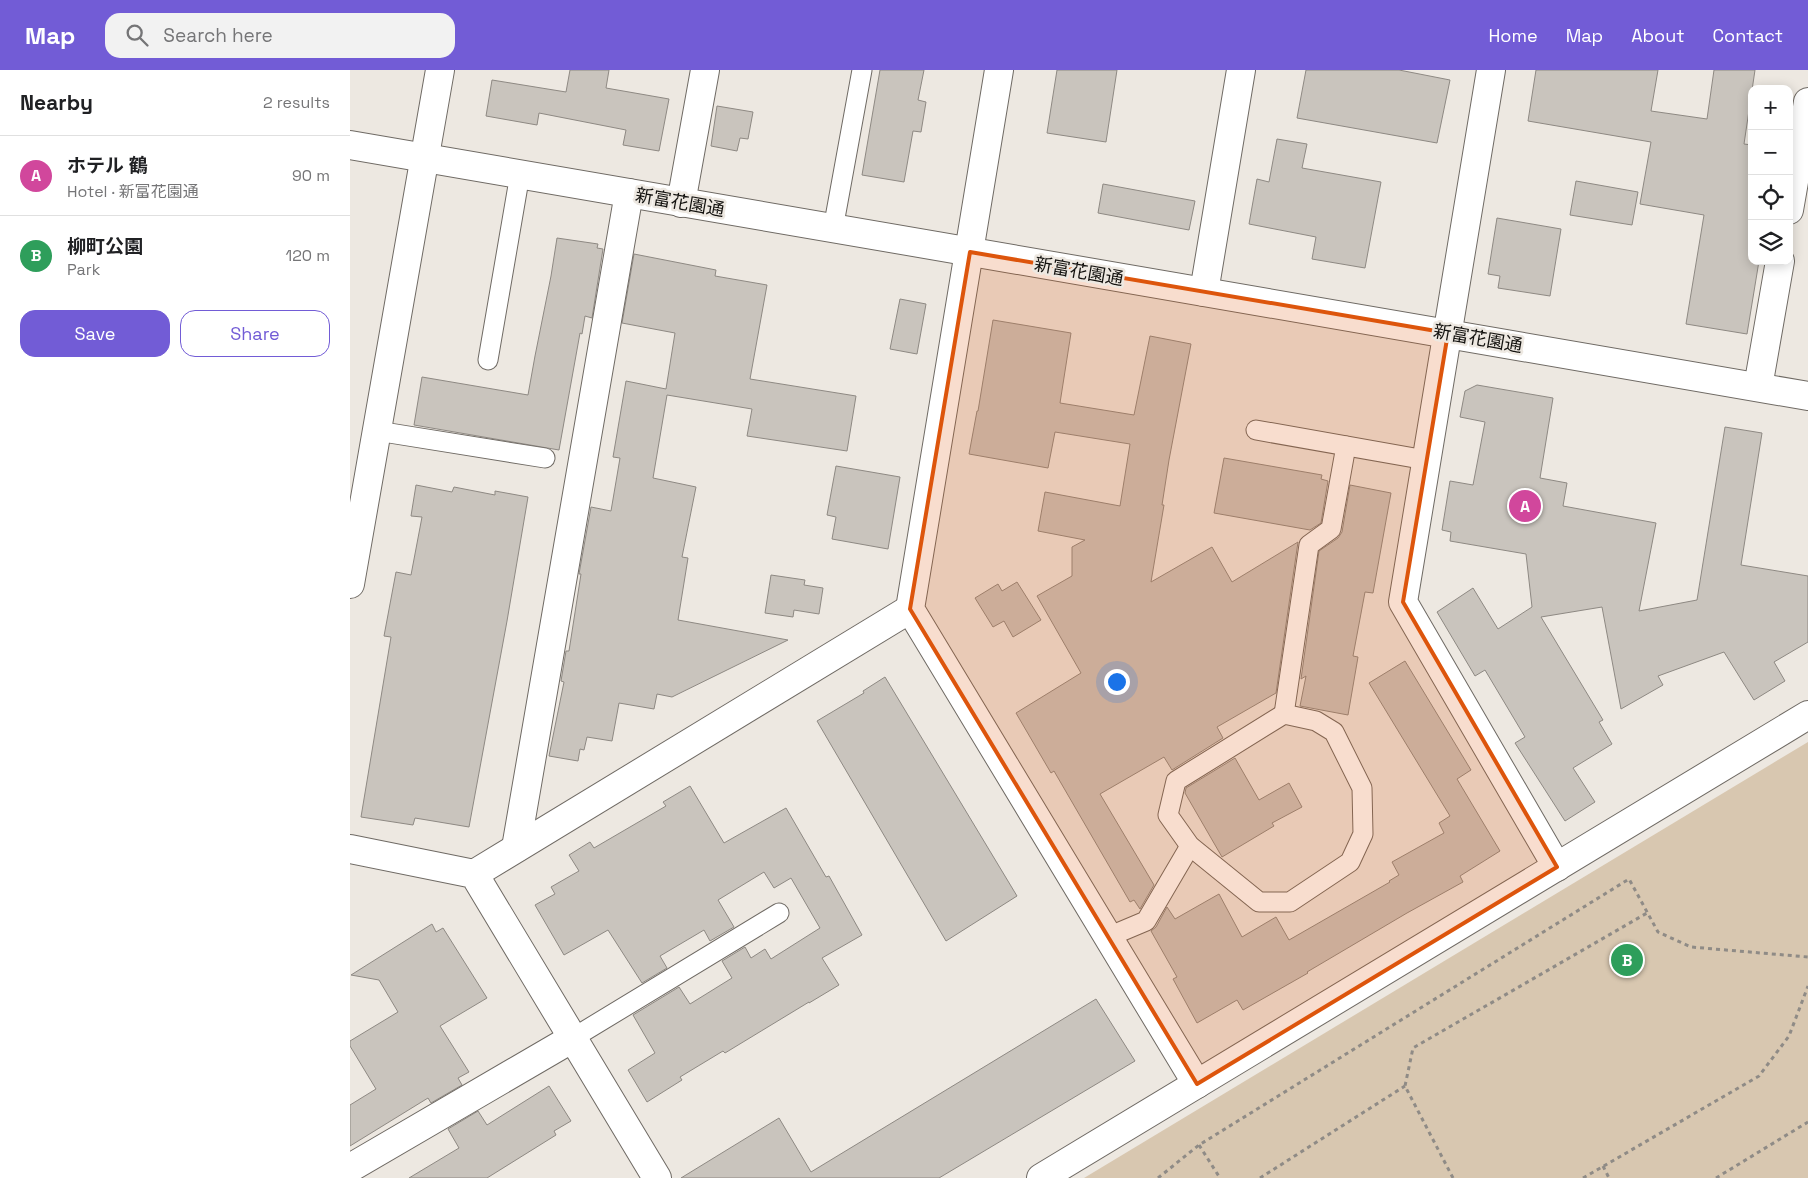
<!DOCTYPE html>
<html lang="en">
<head>
<meta charset="utf-8">
<style>
  :root { --surface:#fff; --page:#f2f2f2; --text:#202124; --muted:#757577; --line:#e0e0e0; --accent:#725cd6 }
  body { margin:0; font-family:"Space Grotesk","Noto Sans JP",sans-serif; background:var(--page); color:var(--text) }
  .controls { position:absolute; right:15px; top:15px; display:grid; overflow:hidden; border-radius:10px; box-shadow:0 2px 12px #0003 }
  .controls button { width:45px; height:45px; display:grid; place-items:center; padding:0; border:0; border-bottom:1px solid var(--line); background:var(--surface); color:var(--text); font:25px sans-serif }
  .you { position:absolute; left:766px; top:611px; width:18px; height:18px; margin:-12px; border:4px solid #fff; border-radius:50%; background:#1a73e8; box-shadow:0 0 0 8px #1a73e833 }
  .badge { display:grid; place-items:center; width:32px; height:32px; border-radius:50%; background:var(--accent); color:#fff; font-size:16px; font-weight:700 }
  .pin { position:absolute; translate:-50% -50%; border:2px solid #fff; box-shadow:0 1px 5px #0006 }
  .list { margin:0; padding:0; list-style:none }
  h2 { display:flex; justify-content:space-between; align-items:center; height:65px; margin:0; padding:0 20px; font-size:21px }
  h2 small { font-size:16px; font-weight:400; color:var(--muted) }
  .list li { display:grid; grid-template-columns:32px 1fr auto; gap:15px; align-items:center; box-sizing:border-box; height:80px; padding:0 20px; border-top:1px solid var(--line) }
  .list b { display:block; font-size:19px; white-space:nowrap }
  .list p { margin:0; font-size:16px; white-space:nowrap; color:var(--muted) }
  .list em { font-size:16px; font-style:normal; color:var(--muted) }
  .actions { display:flex; gap:10px; padding:15px 20px }
  .actions a { flex:1; padding:11px 0; border:1px solid var(--accent); border-radius:15px; text-align:center; font-size:18px; color:var(--accent) }
  .actions .main { background:var(--accent); color:#fff }
  .icon { flex:none; width:28px; height:28px; fill:none; stroke:currentColor; stroke-width:2; stroke-linecap:round; stroke-linejoin:round }
  .map { position:relative; flex:none; width:1458px; height:1108px; overflow:hidden }
  header { display:flex; align-items:center; gap:30px; box-sizing:border-box; height:70px; padding:0 25px; background:var(--accent); color:#fff }
  header strong { font-size:24px }
  nav { display:flex; gap:28px; margin-inline-start:auto; font-size:18px }
  .search { width:350px; height:45px; background:var(--page); display:flex; align-items:center; gap:12px; box-sizing:border-box; padding:0 18px; border-radius:15px; color:var(--muted); font-size:19px }
  main { display:flex }
  aside { flex:1; background:var(--surface) }
  .map>svg:first-child { display:block }
  .green { fill:#d8c7b0 }
  .building { fill:#c9c4bd; stroke:#8e8983 }
  .lines { fill:none; stroke-linecap:round; stroke-linejoin:round }
  .lane-casing { stroke:#6f6a64; stroke-width:21 }
  .street-casing { stroke:#6f6a64; stroke-width:30 }
  .secondary-casing { stroke:#6f6a64; stroke-width:30 }
  .path { stroke:#8f8b86; stroke-width:3; stroke-dasharray:4 4; stroke-linecap:butt }
  .lane { stroke:#fff; stroke-width:19 }
  .street { stroke:#fff; stroke-width:28 }
  .secondary { stroke:#fff; stroke-width:28 }
  .marked { fill:#dd550c; fill-opacity:0.2; stroke:#dd550c; stroke-width:4; stroke-linejoin:round }
  .labels { text-anchor:middle; dominant-baseline:central; stroke-width:5; stroke-linejoin:round; paint-order:stroke }
  .street-label { font-size:18px; fill:#13120f; stroke:#ede8e1 }
</style>
</head>
<body>
<header>
<strong>Map</strong>
<div class="search"><svg class="icon" aria-label="search" viewBox="0 0 24 24"><circle cx="10" cy="10" r="6"/><path d="M15 15l6 6"/></svg>Search here</div>
<nav><a>Home</a><a>Map</a><a>About</a><a>Contact</a></nav>
</header>
<main>
<aside>
<h2>Nearby<small>2 results</small></h2>
<ul class="list">
<li><span class="badge" style="background:#d1479c">A</span><div><b>ホテル 鶴</b><p>Hotel · 新富花園通</p></div><em>90 m</em></li>
<li><span class="badge" style="background:#2e9e5b">B</span><div><b>柳町公園</b><p>Park</p></div><em>120 m</em></li>
</ul>
<div class="actions"><a class="main">Save</a><a>Share</a></div>
</aside>
<div class="map">
<svg width="1458" height="1108" viewBox="0 0 1458 1108">
  <rect width="100%" height="100%" fill="#ede8e1"/>
  <path class="green" d="M1458 672V1108H734Z"/>
  <g class="building">
    <path d="M220 0H259L256 18 319 29 309 81 273 75 276 60 189 43 187 55 136 46 142 10 216 22Z"/>
    <path d="M530 0H574L568 30 576 32 571 62 563 61 554 112 512 105Z"/>
    <path d="M707 0H767L756 72 697 63Z"/>
    <path d="M956 0H1049L1100 10 1087 73 947 48Z"/>
    <path d="M1186 0H1308L1301 41 1357 49 1364 0H1405L1394 74 1402 75V191H1409L1397 264 1336 254 1354 145 1290 134 1301 72 1178 51Z"/>
    <path d="M367 36 403 42 398 69 390 68 387 81 361 76Z"/>
    <path d="M927 69 957 74 952 98 1031 112 1015 198 962 189 966 167 899 154 907 109 919 112Z"/>
    <path d="M1226 111 1288 122 1282 155 1220 145Z"/>
    <path d="M753 114 845 131 839 160 748 143Z"/>
    <path d="M1147 148 1211 159 1200 226 1148 218 1150 206 1138 204Z"/>
    <path d="M207 168 248 174 247 178 253 179 242 248 235 246 232 264 230 263 209 380 64 355 72 307 178 325 185 286 201 206Z"/>
    <path d="M284 184 366 200 365 206 417 215 400 309 506 326 497 381 397 366 402 339 317 325 303 408 346 417 332 487 338 488 328 550 438 570 322 627 307 624 304 639 269 633 262 671 237 667 234 680 230 679 228 691 199 686 214 612 211 611 216 581H219L231 504H229L241 437 261 441 270 388 263 387 276 311 316 319 325 263 272 253Z"/>
    <path d="M550 229 576 234 567 284 540 279Z"/>
    <path d="M643 250 721 263 710 333 784 345 800 266 841 274 819 390 812 435H814L801 512 862 477 882 512 948 472 926 623 867 657 873 668 822 700 814 687 750 724 804 815 790 839 784 830 780 832 704 701 701 703 666 643 731 603 687 526 722 506V477L735 470 688 461 695 422 770 436 780 374 705 362 698 398 619 384 627 341H628Z"/>
    <path d="M1127 315 1203 328 1190 408 1217 413 1213 436 1306 453 1289 541 1347 530 1375 357 1412 363 1391 495 1458 506V572L1424 592 1435 611 1404 630 1374 582 1308 606 1313 615 1271 639 1252 537 1191 547 1253 650 1249 652 1262 674 1223 698 1245 732 1215 751 1165 673 1175 667 1135 600 1125 606 1087 542 1123 518 1148 559 1182 537 1176 484 1100 471 1101 462 1092 460 1100 411 1123 415 1135 352 1110 347 1115 321Z"/>
    <path d="M874 388 972 405 971 409 978 411 971 453 960 460 864 443Z"/>
    <path d="M486 396 550 407 538 479 482 469 486 447 477 445Z"/>
    <path d="M66 415 102 422 104 417 145 425V421L178 427 157 551 119 757 65 748 63 755 11 747 41 567 34 566 46 502 61 505 72 447 61 446Z"/>
    <path d="M1000 415 1041 423 1023 523 1015 522 1003 586 1008 587 998 645 950 636 956 606 951 609 969 481 988 468 992 462Z"/>
    <path d="M421 505 455 510 454 515 473 518 469 544 444 540 443 547 415 543Z"/>
    <path d="M667 512 691 550 663 567 654 551 643 557 625 528 648 514 652 521Z"/>
    <path d="M1055 591 1121 700 1107 709 1150 781 1110 806 1113 812 1057 843 957 902 958 903 893 940 887 930 847 953 823 909 827 907 801 861 806 857 817 837 825 849 869 824 892 867 926 847 939 870 1040 812 1039 811 1049 805 1042 792 1094 763 1089 753 1100 746 1019 613Z"/>
    <path d="M535 607 667 826 596 871 467 651 514 623 513 621Z"/>
    <path d="M885 688 909 730 939 713 952 737 922 753 924 756 872 787 835 723 836 718Z"/>
    <path d="M340 716 374 773 436 738 476 807 479 806 512 865 472 888 489 915 459 933V932L375 983 373 981 330 1007 332 1010 297 1032 278 1000 305 983 283 945 329 917 340 934 382 908 372 891 395 877 401 888 415 879 421 889 470 858 441 808 424 818 414 802 368 830 384 857 360 871 354 860 310 886 317 898 292 913 258 860 214 885 185 835 205 824 201 817 229 801 219 785 240 772 244 778 316 736 313 732Z"/>
    <path d="M82 854 86 862 93 858 137 928 90 956 119 1002 108 1008 112 1015 81 1033 78 1028 0 1076V1035L26 1019 0 976V971L48 942 29 910 1 905Z"/>
    <path d="M746 929 785 991 589 1108H331L429 1048 461 1102Z"/>
    <path d="M199 1016 221 1051 204 1061 206 1065 137 1108H59L109 1078 98 1059 128 1041 137 1055Z"/>
  </g>
  <g class="lines">
    <g class="lane-casing">
      <g id="lane">
        <path d="M483 159 512 0"/>
        <path d="M138 290 170 104"/>
        <path d="M906 360 1076 390"/>
        <path d="M27 361 195 388"/>
        <path d="M934 644 966 651 984 662 1012 718 1013 764 1000 792 940 832H909L840 776 818 745 826 711Z"/>
        <path d="M934 644 959 475 981 459 996 376"/>
        <path d="M758 867 796 851 840 776"/>
        <path d="M223 968 429 843"/>
      </g>
    </g>
    <g class="street-casing">
      <g id="street">
        <path d="M649 0 560 539 847 1014"/>
        <path d="M1141 0 1053 532 1207 797"/>
        <path d="M0 75 1458 326"/>
        <path d="M331 133 355 0"/>
        <path d="M1439 140 1458 32"/>
        <path d="M854 222 891 0"/>
        <path d="M1408 317 1430 191"/>
        <path d="M0 514 90 0"/>
        <path d="M166 778 279 123"/>
        <path d="M124 804 560 539"/>
        <path d="M0 1098 223 968"/>
      </g>
    </g>
    <g class="secondary-casing">
      <g id="secondary">
        <path d="M0 779 124 804 307 1108"/>
        <path d="M691 1108 1458 645"/>
      </g>
    </g>
    <g class="path">
      <path d="M849 1075 870 1108"/>
      <path d="M1253 1096 1259 1108"/>
      <path d="M808 1108 849 1075 1279 809 1308 862 1341 877 1458 887"/>
      <path d="M910 1108 1055 1016"/>
      <path d="M1103 1108 1055 1016 1063 978 1297 843"/>
      <path d="M1233 1108 1409 1006 1439 966 1458 916"/>
      <path d="M1366 1108 1458 1052"/>
    </g>
    <use href="#lane" class="lane"/>
    <use href="#street" class="street"/>
    <use href="#secondary" class="secondary"/>
  </g>
  <path class="marked" d="M620 182 1098 263 1053 532 1207 797 847 1014 560 539Z"/>
  <g class="labels">
    <g class="street-label">
      <text transform="translate(330 132) rotate(10)">新富花園通</text>
      <text transform="translate(729 201) rotate(10)">新富花園通</text>
      <text transform="translate(1128 268) rotate(10)">新富花園通</text>
    </g>
  </g>
</svg>
<div class="controls">
<button>+</button>
<button>−</button>
<button><svg class="icon" aria-label="locate" viewBox="0 0 24 24"><circle cx="12" cy="12" r="6"/><path d="M12 2v4M12 18v4M2 12h4M18 12h4"/></svg></button>
<button><svg class="icon" aria-label="layers" viewBox="0 0 24 24"><path d="M12 4l9 5-9 5-9-5zM3 14l9 5 9-5"/></svg></button>
</div>
<div class="you"></div>
<div class="pin badge" style="left:1175px;top:436px;background:#d1479c">A</div>
<div class="pin badge" style="left:1277px;top:890px;background:#2e9e5b">B</div>
</div>
</main>
</body>
</html>
